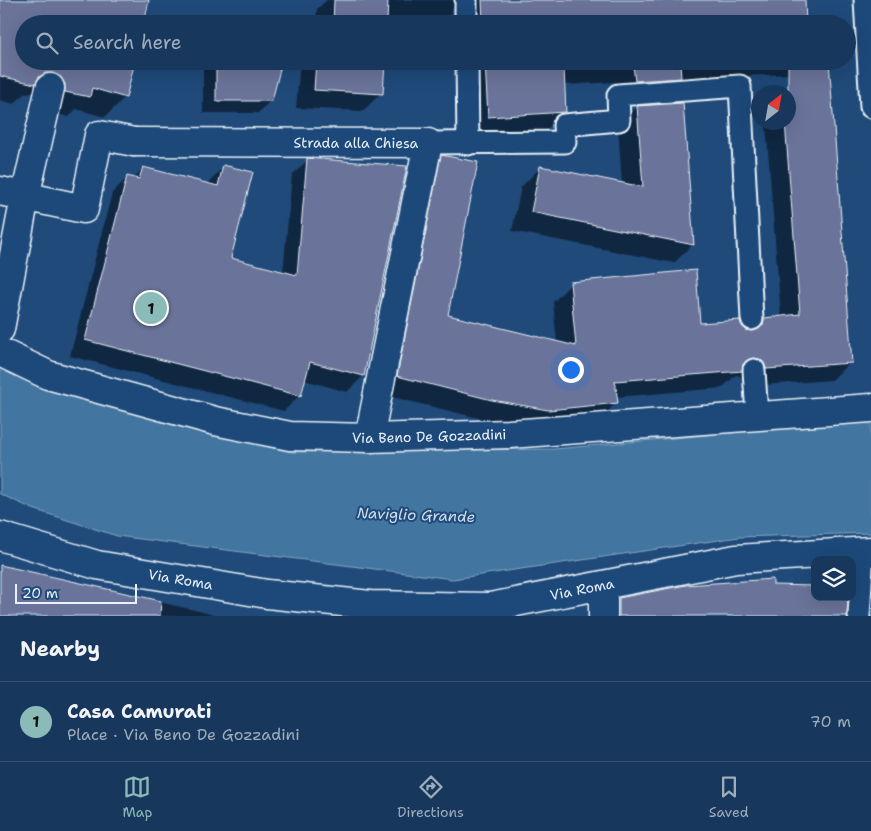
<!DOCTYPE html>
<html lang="en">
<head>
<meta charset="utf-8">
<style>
  :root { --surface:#17385c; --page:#244365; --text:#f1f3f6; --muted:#9eacbb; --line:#365272; --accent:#8bbbb9 }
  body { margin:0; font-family:"Shantell Sans",sans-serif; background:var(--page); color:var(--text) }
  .controls { position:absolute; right:15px; bottom:15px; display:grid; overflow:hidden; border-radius:10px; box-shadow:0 5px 20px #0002 }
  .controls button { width:45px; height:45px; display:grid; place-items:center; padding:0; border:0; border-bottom:1px solid var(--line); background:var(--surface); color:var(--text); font:25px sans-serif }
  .compass { position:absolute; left:751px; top:85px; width:45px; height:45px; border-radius:50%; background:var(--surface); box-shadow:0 5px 20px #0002; rotate:31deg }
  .scale { position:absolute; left:15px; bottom:12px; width:122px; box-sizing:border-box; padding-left:5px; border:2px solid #e8f1f8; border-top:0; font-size:14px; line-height:18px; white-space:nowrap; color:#e8f1f8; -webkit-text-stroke:4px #1f4a7a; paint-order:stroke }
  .you { position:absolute; left:570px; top:369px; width:18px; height:18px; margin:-12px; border:4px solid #fff; border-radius:50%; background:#1a73e8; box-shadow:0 0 0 8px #1a73e833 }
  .badge { display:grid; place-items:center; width:32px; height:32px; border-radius:50%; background:var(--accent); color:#111; font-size:16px; font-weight:700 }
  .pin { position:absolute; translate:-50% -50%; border:2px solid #fff; box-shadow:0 1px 5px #0006 }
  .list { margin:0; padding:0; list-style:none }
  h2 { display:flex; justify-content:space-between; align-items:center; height:65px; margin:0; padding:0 20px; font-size:21px }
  h2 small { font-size:16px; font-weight:400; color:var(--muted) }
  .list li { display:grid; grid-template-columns:32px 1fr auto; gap:15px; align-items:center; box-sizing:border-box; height:80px; padding:0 20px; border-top:1px solid var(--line) }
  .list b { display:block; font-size:19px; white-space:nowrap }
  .list p { margin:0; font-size:16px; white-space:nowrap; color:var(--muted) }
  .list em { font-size:16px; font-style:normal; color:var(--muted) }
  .icon { flex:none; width:28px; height:28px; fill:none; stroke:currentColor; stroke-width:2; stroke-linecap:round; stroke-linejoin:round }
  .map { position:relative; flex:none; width:871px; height:616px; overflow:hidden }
  .search { position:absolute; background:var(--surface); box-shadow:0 5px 20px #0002; left:15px; right:15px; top:15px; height:55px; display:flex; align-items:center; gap:12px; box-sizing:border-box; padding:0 18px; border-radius:28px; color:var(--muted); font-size:19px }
  .sheet { height:145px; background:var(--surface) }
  nav { display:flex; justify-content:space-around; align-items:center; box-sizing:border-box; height:70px; border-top:1px solid var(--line); background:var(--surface); font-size:14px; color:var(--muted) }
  nav a { display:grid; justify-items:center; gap:2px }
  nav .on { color:var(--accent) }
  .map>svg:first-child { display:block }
  .water { fill:#4375a0; stroke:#85a7c3 }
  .shadow { fill:#0007 }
  .building { fill:#6b7399; stroke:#e8f1f8 }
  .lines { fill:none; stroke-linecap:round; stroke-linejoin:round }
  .service-casing { stroke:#e8f1f8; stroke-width:25 }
  .pedestrian-casing { stroke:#e8f1f8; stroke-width:31 }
  .minor-casing { stroke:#e8f1f8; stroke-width:31 }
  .tertiary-casing { stroke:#e8f1f8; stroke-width:31 }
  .service { stroke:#1f4a7a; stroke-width:21 }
  .pedestrian { stroke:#1f4a7a; stroke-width:28 }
  .minor { stroke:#1f4a7a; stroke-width:28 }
  .tertiary { stroke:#1f4a7a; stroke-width:28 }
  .labels { text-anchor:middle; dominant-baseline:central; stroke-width:4; stroke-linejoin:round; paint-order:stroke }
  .street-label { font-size:14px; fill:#e8f1f8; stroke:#1f4a7a }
  .water-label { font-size:15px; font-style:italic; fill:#cfdeeb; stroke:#1f4a7a }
</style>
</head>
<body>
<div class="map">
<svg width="871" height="616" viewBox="0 0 871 616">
  <rect width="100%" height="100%" fill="#1f4a7a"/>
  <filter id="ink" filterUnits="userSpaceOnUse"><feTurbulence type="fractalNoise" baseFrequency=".02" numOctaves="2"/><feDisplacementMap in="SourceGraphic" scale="10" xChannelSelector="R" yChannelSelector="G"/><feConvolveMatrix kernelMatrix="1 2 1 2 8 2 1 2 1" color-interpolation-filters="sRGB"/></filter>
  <g filter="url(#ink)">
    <path class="water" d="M0 361 47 383 157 420 291 452 554 449 871 420V533L739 537 453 579 117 536 33 509 0 494Z"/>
    <g class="shadow">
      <path d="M0 0H148L24 24V61L125 97 105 117 76 109 69 117 46 111 40 96 33 92 25 93 14 104 0 100Z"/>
      <path d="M327 0H804L805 24H460L459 11 452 8V13L441 24H316L317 9Z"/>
      <path d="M203 61H281L271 100 258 113H203Z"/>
      <path d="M300 61H383L381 93 363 111 296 108Z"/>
      <path d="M466 61H801L789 74 678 79 662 95 617 99 616 82 563 85 565 112 546 130 470 135Z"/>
      <path d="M682 104 693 244 674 263 512 231 521 187 540 168 622 184 618 127 637 107Z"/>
      <path d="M768 122H788L850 362 832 380 749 386 742 377 736 375 722 388 616 397 617 402 599 420 530 427 474 417 380 394 424 175 442 157 447 316 557 343 553 302 571 284 699 324 752 332 765 319 781 317 766 125Z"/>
      <path d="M308 160 406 168 363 376 347 392 304 380 300 395 284 411 70 356 112 193 128 177 133 179 143 168 207 185 224 166 229 259 283 273 292 175Z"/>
      <path d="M7 568 199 611 217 616H0V575Z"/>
      <path d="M871 577V616H855Z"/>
      <path d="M772 586 815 597 846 616H613L632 597Z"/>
    </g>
    <g class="building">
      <path d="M0 0H149L144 24H24V61H135L126 98 92 88 90 97 65 92V84L61 77 53 73H45L39 77 35 84 0 76Z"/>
      <path d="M334 0H388L387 24H333Z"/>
      <path d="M482 0H805L806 24H483Z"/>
      <path d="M216 61H282L272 101H216Z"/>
      <path d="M316 61H385L383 94 314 90Z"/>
      <path d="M485 61H708L680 63 681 78 635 81 633 65 564 68 566 112 488 117Z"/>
      <path d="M788 61H829L852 363 766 369 760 359 753 358 743 364 742 371 615 381 618 403 548 410 492 400 397 376 441 155 478 162 448 315 576 346 570 282 696 270 700 323 740 320 746 330 753 331 763 325 764 318 800 314 785 122H788Z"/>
      <path d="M683 103 694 245 531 212 540 166 643 187 637 106Z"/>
      <path d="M307 158 407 166 364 376 310 362 301 396 85 340 127 176 139 179 143 167 218 186 223 165 253 172 231 258 297 275Z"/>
      <path d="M0 565 161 601 160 616H0Z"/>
      <path d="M773 579V585L815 586V597H848L847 616H619V598L686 585Z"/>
    </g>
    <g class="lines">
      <g class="service-casing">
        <g id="service">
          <path d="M466 0V24"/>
          <path d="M865 0 871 107"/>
          <path d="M467 61 468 144"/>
          <path d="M428 143 565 142 564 125 619 120 618 95 740 86 752 319"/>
          <path d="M754 370 757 416"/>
          <path d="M859 616 863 551"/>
        </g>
      </g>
      <g class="pedestrian-casing">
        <g id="pedestrian">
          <path d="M0 191 84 209 99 135 134 142"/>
          <path d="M0 329 25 197 50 88"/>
          <path id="s1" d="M0 352 48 375 215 421 290 436 369 438 509 434 871 408"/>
        </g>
      </g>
      <g class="minor-casing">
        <g id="minor">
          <path id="s2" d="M134 142 428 143 369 438"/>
          <path d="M603 587V616"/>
        </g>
      </g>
      <g class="tertiary-casing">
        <g id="tertiary">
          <path id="s3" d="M0 536 97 565 267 594 370 605 490 607 736 559 871 551"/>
        </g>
      </g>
      <use href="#service" class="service"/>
      <use href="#pedestrian" class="pedestrian"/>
      <use href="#minor" class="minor"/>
      <use href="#tertiary" class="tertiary"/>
    </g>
  </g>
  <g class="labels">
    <g class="street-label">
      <text stroke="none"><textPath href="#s2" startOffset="222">Strada alla Chiesa</textPath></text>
      <text stroke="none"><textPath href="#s1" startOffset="442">Via Beno De Gozzadini</textPath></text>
      <text stroke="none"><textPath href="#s3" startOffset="186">Via Roma</textPath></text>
      <text stroke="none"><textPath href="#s3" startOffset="591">Via Roma</textPath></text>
    </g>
    <g class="water-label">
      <text transform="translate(416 515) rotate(2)">Naviglio Grande</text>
    </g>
  </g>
</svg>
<div class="controls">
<button><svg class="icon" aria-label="layers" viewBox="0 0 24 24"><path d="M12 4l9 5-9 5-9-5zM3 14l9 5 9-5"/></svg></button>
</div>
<svg class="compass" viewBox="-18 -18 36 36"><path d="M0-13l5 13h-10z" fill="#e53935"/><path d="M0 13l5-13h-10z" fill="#9eacbb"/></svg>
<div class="scale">20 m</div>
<div class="you"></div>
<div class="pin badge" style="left:151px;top:308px">1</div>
<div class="search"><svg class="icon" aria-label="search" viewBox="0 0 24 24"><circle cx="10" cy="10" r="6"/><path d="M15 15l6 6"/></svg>Search here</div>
</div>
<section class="sheet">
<h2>Nearby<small></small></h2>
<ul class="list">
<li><span class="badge">1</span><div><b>Casa Camurati</b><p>Place · Via Beno De Gozzadini</p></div><em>70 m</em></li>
</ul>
</section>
<nav>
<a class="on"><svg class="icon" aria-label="map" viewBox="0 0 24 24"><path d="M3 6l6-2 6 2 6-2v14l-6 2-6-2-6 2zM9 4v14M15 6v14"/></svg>Map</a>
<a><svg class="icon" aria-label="directions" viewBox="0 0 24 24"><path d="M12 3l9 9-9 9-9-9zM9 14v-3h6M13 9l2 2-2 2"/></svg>Directions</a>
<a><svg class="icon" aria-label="saved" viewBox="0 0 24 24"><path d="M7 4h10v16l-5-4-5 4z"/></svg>Saved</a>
</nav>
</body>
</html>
